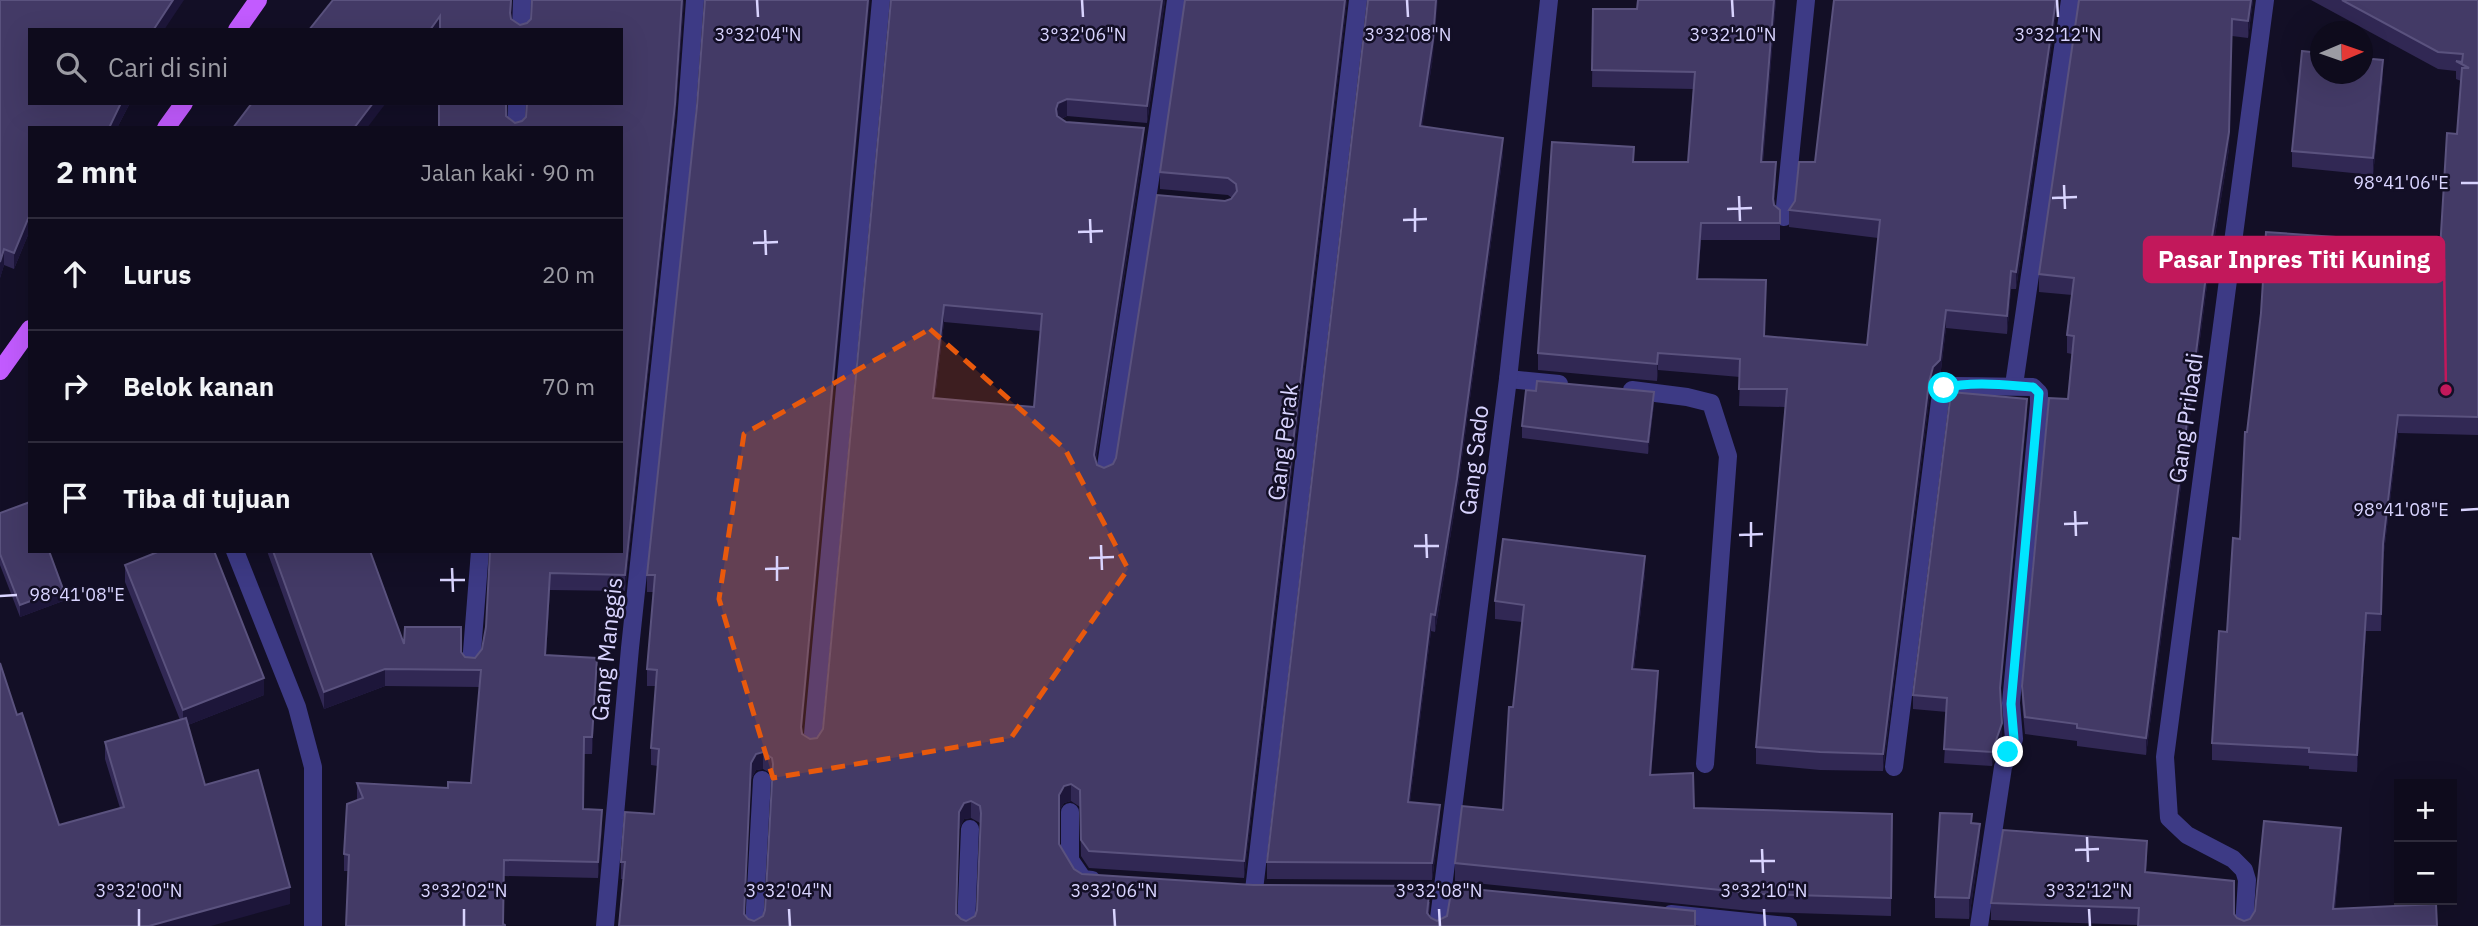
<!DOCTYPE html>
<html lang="id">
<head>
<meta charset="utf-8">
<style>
  :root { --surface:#0e0b1c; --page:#171425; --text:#f1f3f6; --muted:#9b9ba3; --line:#2e2b3b }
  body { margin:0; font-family:"IBM Plex Sans",sans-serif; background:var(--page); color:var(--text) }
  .controls { position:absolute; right:21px; bottom:21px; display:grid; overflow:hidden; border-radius:0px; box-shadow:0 7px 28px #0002 }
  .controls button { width:63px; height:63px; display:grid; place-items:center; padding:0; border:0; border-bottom:2px solid var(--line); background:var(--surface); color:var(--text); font:35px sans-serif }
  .compass { position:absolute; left:2310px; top:21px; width:63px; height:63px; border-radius:50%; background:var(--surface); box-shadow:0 7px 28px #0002; rotate:88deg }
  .stop { position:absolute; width:21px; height:21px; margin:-16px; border:5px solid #00e5ff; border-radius:50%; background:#fff }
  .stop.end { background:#00e5ff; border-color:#fff; box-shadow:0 2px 7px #0008 }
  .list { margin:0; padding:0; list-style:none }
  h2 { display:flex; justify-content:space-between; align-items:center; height:91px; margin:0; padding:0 28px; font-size:30px }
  h2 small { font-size:23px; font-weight:400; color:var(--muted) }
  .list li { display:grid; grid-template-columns:46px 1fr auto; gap:21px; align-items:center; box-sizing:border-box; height:112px; padding:0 28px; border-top:2px solid var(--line) }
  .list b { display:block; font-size:26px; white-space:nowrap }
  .list em { font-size:23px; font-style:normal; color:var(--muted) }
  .icon { flex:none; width:38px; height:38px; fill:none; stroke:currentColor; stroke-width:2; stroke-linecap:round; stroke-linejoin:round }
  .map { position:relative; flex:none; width:2478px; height:926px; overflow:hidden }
  .search { position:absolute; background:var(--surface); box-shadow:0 7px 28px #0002; left:28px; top:28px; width:595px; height:77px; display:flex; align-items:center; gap:18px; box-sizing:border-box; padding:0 24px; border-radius:0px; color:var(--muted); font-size:26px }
  .panel { position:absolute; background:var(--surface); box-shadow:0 7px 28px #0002; left:28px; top:126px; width:595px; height:427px; border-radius:0px }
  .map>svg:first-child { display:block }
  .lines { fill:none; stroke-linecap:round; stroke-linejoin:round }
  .street { stroke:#3d3a85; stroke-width:18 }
  .primary { stroke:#c25bff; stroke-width:18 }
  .wall { fill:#312854; fill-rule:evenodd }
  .shaded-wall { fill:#1d163a }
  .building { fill:#433a66; stroke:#5a527e; stroke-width:2; fill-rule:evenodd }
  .route { stroke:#00e5ff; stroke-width:9 }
  .marked { fill:#e8590c; fill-opacity:0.2; stroke:#e8590c; stroke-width:5; stroke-dasharray:14 9; stroke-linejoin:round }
  .ticks { fill:none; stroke:#d9d4ff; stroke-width:2.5 }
  .labels { text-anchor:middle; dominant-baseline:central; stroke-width:5; stroke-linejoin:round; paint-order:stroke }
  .street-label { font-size:23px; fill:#d9d4ff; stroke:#130f26 }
  .ticks-label { font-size:18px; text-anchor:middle; fill:#d9d4ff; stroke:#130f26; stroke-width:5; stroke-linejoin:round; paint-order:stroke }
  .leader { fill:none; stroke:#c2185b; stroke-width:2.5 }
  .callout-dot { fill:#c2185b; stroke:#130f26; stroke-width:2.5 }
  .callout { fill:#c2185b; stroke:#c2185b; stroke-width:2.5 }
  .callout-label { font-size:24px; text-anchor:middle; font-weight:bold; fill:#fff }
</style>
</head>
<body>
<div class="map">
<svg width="2478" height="926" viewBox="0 0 2478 926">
  <rect width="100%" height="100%" fill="#130f26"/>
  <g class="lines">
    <g class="street">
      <path d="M521 30 522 0"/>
      <path d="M516 128 517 103"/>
      <path d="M1784 217 1806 0"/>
      <path d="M1508 379 1559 384"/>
      <path d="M2014 385 2070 0"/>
      <path d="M1632 390 1687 397 1711 403 1728 456 1705 764"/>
      <path d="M1105 473C1128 316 1155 158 1176 0"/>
      <path d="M235 551 297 707 313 767V926"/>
      <path d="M471 664 480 551"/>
      <path d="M812 745 881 0"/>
      <path d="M1894 767 1940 401 1944 388 1955 386 2033 387 2039 393V404L2011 703 2014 739 2003 767 1979 926"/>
      <path d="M1070 812V860L1083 879 1092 880"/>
      <path d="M1254 890 1358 0"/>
      <path d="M1671 914 1788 926"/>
      <path d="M605 926 630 648 686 122 695 0"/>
      <path d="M754 926 762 780"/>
      <path d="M966 926 970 829"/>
      <path d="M1438 926 1508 379 1549 0"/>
      <path d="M2244 926 2247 880 2244 870 2233 859 2187 835 2169 818 2165 757 2265 0"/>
    </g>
    <g class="primary">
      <path d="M237 30 258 0"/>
      <path d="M166 128 184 103"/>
      <path d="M0 371 30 329"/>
    </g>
  </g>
  <g class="wall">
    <path d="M0 0 30 103H130L117 128H30V230L14 269 4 265 0 278Z"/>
    <path d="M333 0H512L511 19 520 25 527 23 531 19 532 0H684L675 121 625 591 550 590 546 655 597 658 592 754H584V809L602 810V827L598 878 504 876 503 924 505 925V926H346L348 871H344V854L347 804 357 800V783L448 788V782L471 783 480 687 385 686 324 709 267 551H370L404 644 405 627H461V652L465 657 475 658 482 649 486 627 490 551H621V128H439V103H507L506 116 515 123 522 121 526 117 527 103H621V30H309Z"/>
    <path d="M891 0H1165L1147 123 1067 116 1061 119 1066 122 1144 145 1096 460 1097 465 1104 468 1113 464 1225 201 1232 198 1228 195 1160 189V172L1347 0 1244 878 1089 868 1081 856 1080 807 1071 801 1064 803 1059 811V844L1074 869 1082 874 1430 902 1429 915 1431 918 1437 921 1695 926H619L623 879H621V862L654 814 658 766 651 765V748L656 686H647V669L653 592H647V575L697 106 802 732 810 739 817 738 823 729ZM944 322 1041 331 1034 407 935 398ZM763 769 772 774 773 778 765 910 763 916 754 921 748 919 744 915 751 779 756 770ZM971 818 980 823 981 827 977 910 975 916 966 921 961 919 956 914 959 829 964 819Z"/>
    <path d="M1776 0 1763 162 1776 179 1774 204 1780 210V240H1701L1698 279 1765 336 1867 345 1878 238 1789 227V210L1795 201 1815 162 2058 0 2016 289H2011L2007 334 1946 328 1940 378 1933 384 1929 400 1883 771 1820 770 1756 764V747L1785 407 1739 406 1740 377 1658 370 1657 381 1538 370V353L1634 162H1688L1693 89 1592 87 1593 9H1637Z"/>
    <path d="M2079 0H2253L2248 38 2232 36 2229 149 2207 285 2146 755 2077 746V741L2025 734 2022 703V686L2068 399 2072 354 2067 353V335L2072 295 2039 292V274Z"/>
    <path d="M2311 0H2478V435L2398 433 2383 561 2381 631H2366L2357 772 2309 769V766L2212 760V743L2240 539 2247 432 2440 250 2457 134 2461 81 2456 79V71L2438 69Z"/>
    <path d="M1433 57 1422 126 1503 154 1457 495 1435 632 1431 631 1410 802 1440 822 1432 880 1267 879V862Z"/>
    <path d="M2383 77 2373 175 2292 167V151Z"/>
    <path d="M1654 404 1648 454 1522 438V426Z"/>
    <path d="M2027 413 2000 696 2002 737 1992 766 1944 763 1947 712 1913 709V695Z"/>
    <path d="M0 513 63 601 20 617 0 565Z"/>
    <path d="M125 565 264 695 188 725 205 785 290 904 0 926 17 715 59 825 120 808 105 759V742L180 720 125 582Z"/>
    <path d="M1645 574 1634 670 1658 689 1651 775 1694 808 1892 814 1891 916 1760 912 1455 881V863L1503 810 1522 622 1495 619V601Z"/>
    <path d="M1980 845 1969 919 1935 918V897Z"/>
    <path d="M2341 845 2335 909 2437 926 2139 925 1991 920V903L2147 858 2146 872 2234 914 2237 918 2244 921 2250 919Z"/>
  </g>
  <g class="shaded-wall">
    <path d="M173 0H184L164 30H154Z"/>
    <path d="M682 0H684L675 121 625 591V575Z"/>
    <path d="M868 0H870L801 744V727Z"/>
    <path d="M1162 0H1165L1147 123V106Z"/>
    <path d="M1345 0H1347L1244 878V861Z"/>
    <path d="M1436 0H1438L1433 57 1420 143V126Z"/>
    <path d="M1774 0H1776L1761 179V162Z"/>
    <path d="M2056 0H2058L2016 289V272Z"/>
    <path d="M2251 0H2253L2248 38V21Z"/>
    <path d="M440 16V30H430Z"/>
    <path d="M2232 36 2229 149 2207 285 2146 755V738Z"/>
    <path d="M2383 60V77L2373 175V158Z"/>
    <path d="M1067 99V116L1058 120 1056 109 1058 103Z"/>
    <path d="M121 103H130L117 128H109Z"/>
    <path d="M373 103H386L367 128H354Z"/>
    <path d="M1144 128V145L1094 471V455Z"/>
    <path d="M1503 138V154L1457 495 1435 632V615Z"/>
    <path d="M1776 162V179L1773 217V199Z"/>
    <path d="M30 214V230L14 269V253Z"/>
    <path d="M1701 223V240L1697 296V279Z"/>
    <path d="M4 249V265L0 278V262Z"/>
    <path d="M2011 271V289L2007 334V316Z"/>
    <path d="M944 305V322L933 414V398Z"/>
    <path d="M1946 310V328L1940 378 1933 384 1929 400 1883 771V754L1929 382Z"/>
    <path d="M1658 353V370L1657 381V364Z"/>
    <path d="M1654 392V404L1648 454V442Z"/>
    <path d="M2027 399V413L2000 702V688Z"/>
    <path d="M2398 415V433L2383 561 2381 631 2383 544Z"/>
    <path d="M1645 556V574L1632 687V669Z"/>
    <path d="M550 573V590L545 671V655Z"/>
    <path d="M63 589V601L20 617V605Z"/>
    <path d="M2366 613V631L2357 772V755Z"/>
    <path d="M1431 614V631L1408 819V802Z"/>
    <path d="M597 658V675L592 754V737Z"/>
    <path d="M385 669V686L324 709V692Z"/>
    <path d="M1658 671V689L1650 792V775Z"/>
    <path d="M264 678V695L183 727V710Z"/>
    <path d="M2002 723V737L1992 766V752Z"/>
    <path d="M763 752V769L756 770 751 779 744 926 751 763 756 754Z"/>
    <path d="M1071 784V801L1064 803 1059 811V795L1064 786Z"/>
    <path d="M971 801V818L964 819 959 829V812L964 803Z"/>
    <path d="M1440 805V822L1432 880V863Z"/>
    <path d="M602 810V827L598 878V862Z"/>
    <path d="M1980 824V845L1969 919V898Z"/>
    <path d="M2341 828V845L2333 925V909Z"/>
    <path d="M290 887V904L211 926H149Z"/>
  </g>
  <g class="building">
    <path d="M0 0H173L154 29 156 30H30V103H121L109 128H30V214L14 253 4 249 0 262Z"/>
    <path d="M333 0H511L510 13 511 19 520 25 527 23 531 19 532 0H682L675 104 625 575 550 573 545 655 597 658 592 737H584L583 809 602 810 598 862 504 860 503 924 505 925V926H346L349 855 344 854 347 804 363 798 357 783 448 788V782L471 783 481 670 385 669 324 692 273 551H370L404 644 405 627H461V652L465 657 475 658 482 649 486 627 490 551H621V128H439V103H506V116L515 123 522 121 526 117 527 103H621V30H440V16L430 30H309Z"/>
    <path d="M705 0H868L801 727 802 734 810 739 817 738 823 729 891 0H1162L1147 106 1067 99 1058 103 1056 109 1057 116 1066 122 1144 128 1094 455 1097 465 1104 468 1113 464 1116 458 1157 195 1225 201 1231 199 1237 191 1236 184 1228 178 1160 172 1185 0H1345L1244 861 1089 851 1081 840 1080 790 1071 784 1064 786 1059 795V844L1074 869 1082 874 1253 885 1430 886 1427 913 1431 918 1437 921 1447 916 1452 887 1695 911V926H619L625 862H621L625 812 654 814 659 749 651 748 657 670 647 669 655 575H647L697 106ZM944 305 1042 314 1034 407 933 398ZM763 752 772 758 773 764 765 910 763 916 754 921 748 919 744 914 751 763 756 754ZM971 801 980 806 981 813 977 910 975 916 966 921 961 919 956 914 959 812 964 803Z"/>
    <path d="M1368 0H1436L1433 40 1420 126 1503 138 1457 479 1435 615 1431 614 1408 802 1440 805 1432 863 1267 862Z"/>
    <path d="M1638 0H1774L1761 162H1776L1773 199 1774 205 1780 210V223H1701L1697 279 1766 280 1764 336 1867 345 1880 220 1789 210 1795 201 1799 162H1815L1834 0H2056L2016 272 2011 271 2007 316 1946 310 1940 360 1933 367 1929 382 1883 754 1820 752 1756 747 1787 389H1739L1740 359 1658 353 1657 364 1538 353 1552 142 1634 147 1633 162H1688L1695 72 1592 70 1593 9H1637Z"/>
    <path d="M2079 0H2251L2248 21 2232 19 2229 132 2207 268 2146 738 2077 728V724L2025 717 2022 686 2049 398 2068 399 2074 336 2067 335 2074 278 2039 274Z"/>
    <path d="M2342 0H2478V417L2398 415 2383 544 2381 614 2366 613 2357 755 2309 752V748L2212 743 2219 631 2227 632 2233 538 2240 539 2245 432H2247L2261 313 2266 232 2336 237 2440 250 2447 133 2457 134 2462 68H2469L2456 61 2462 62 2463 54 2438 52Z"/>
    <path d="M2302 51 2320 53V74H2362V58L2383 60 2373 158 2292 151Z"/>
    <path d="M252 103H373L354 128H233Z"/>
    <path d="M1537 381 1654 392 1648 442 1522 426 1526 390 1536 391Z"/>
    <path d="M1951 392 2027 399 2000 688 2002 723 1992 752 1944 749 1947 698 1913 695Z"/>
    <path d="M30 502V551H49L63 589 20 605 0 554V513Z"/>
    <path d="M1503 539 1645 556 1632 669 1658 671 1650 775 1693 773 1694 808 1892 814 1891 898 1760 894 1455 863 1462 806 1503 810 1509 707H1513L1524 605 1495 601Z"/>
    <path d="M160 551H214L264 678 183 710 125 565Z"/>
    <path d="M0 663 17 715 22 713 59 825 124 807 105 742 186 718 205 785 258 770 290 887 149 926H0Z"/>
    <path d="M1940 813 1972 814 1971 823 1980 824 1969 898 1935 897Z"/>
    <path d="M2264 821 2341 828 2333 909 2436 904 2437 926H2138L2139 908 1991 903 2003 830 2147 841 2145 872 2234 881V914L2237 918 2244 921 2250 919 2255 911Z"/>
  </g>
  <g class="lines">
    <path class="route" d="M1944 388C1971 381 2005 385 2033 387L2039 393 2011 704 2014 739 2008 752"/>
  </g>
  <path class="marked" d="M930 329 1065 449 1128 569 1011 738 773 778 719 599 744 434Z"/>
  <path class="ticks" d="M757 0 758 17M1082 0 1083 17M1407 0 1408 17M1732 0 1733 17M2057 0 2058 17M2461 183H2478M2064 185 2065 209M1739 196 1740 221M2052 198 2077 197M1415 208V232M1727 209 1752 208M1090 219 1091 243M1403 220 1427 219M765 230 766 255M1078 232 1103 231M753 243 778 242M2461 510 2478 509M2075 511 2076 536M1751 522V547M2064 524 2088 523M1426 534 1427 558M1739 535 1763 534M1101 545 1102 570M1414 546H1439M777 556V581M1089 558 1114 557M452 568 453 592M765 569 789 568M440 580H465M0 596 17 595M2087 837 2088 862M1762 849 1763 873M2075 850 2099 849M1750 861H1775M139 909V926M464 909V926M789 909 790 926M1114 909 1115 926M1439 909 1440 926M1764 909 1765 926M2089 909 2090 926"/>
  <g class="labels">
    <g class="street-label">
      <text transform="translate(2185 418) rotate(-82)">Gang Pribadi</text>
      <text transform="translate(1282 442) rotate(-83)">Gang Perak</text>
      <text transform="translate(1473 460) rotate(-83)">Gang Sado</text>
      <text transform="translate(606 649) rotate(-84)">Gang Manggis</text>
    </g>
  </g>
  <g class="ticks-label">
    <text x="758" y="41">3°32'04"N</text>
    <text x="1083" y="41">3°32'06"N</text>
    <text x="1408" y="41">3°32'08"N</text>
    <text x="1733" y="41">3°32'10"N</text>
    <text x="2058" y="41">3°32'12"N</text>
    <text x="2401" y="189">98°41'06"E</text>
    <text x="2401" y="516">98°41'08"E</text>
    <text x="77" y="601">98°41'08"E</text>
    <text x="139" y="897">3°32'00"N</text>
    <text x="464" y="897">3°32'02"N</text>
    <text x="789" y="897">3°32'04"N</text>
    <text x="1114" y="897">3°32'06"N</text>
    <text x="1439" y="897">3°32'08"N</text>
    <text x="1764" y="897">3°32'10"N</text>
    <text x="2089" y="897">3°32'12"N</text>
  </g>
  <path class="leader" d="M2446 390L2444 259"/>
  <circle class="callout-dot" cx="2446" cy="390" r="7"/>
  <rect class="callout" x="2144" y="237" width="300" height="45" rx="7"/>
  <g class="callout-label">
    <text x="2294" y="268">Pasar Inpres Titi Kuning</text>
  </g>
</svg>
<div class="controls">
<button>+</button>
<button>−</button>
</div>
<svg class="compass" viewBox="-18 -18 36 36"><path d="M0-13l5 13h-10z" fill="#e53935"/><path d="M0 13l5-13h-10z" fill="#9b9ba3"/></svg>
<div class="stop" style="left:1944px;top:388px"></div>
<div class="stop end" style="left:2008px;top:752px"></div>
<div class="search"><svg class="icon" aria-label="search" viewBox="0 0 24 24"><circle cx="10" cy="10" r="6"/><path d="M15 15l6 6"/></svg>Cari di sini</div>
<section class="panel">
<h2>2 mnt<small>Jalan kaki · 90 m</small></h2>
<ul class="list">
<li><svg class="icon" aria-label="ahead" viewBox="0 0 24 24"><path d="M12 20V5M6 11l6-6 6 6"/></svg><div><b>Lurus</b></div><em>20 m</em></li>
<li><svg class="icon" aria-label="right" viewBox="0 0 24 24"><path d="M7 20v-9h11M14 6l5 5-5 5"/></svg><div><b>Belok kanan</b></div><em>70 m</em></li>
<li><svg class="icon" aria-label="arrive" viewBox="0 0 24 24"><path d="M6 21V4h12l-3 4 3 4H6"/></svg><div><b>Tiba di tujuan</b></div></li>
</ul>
</section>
</div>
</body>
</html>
